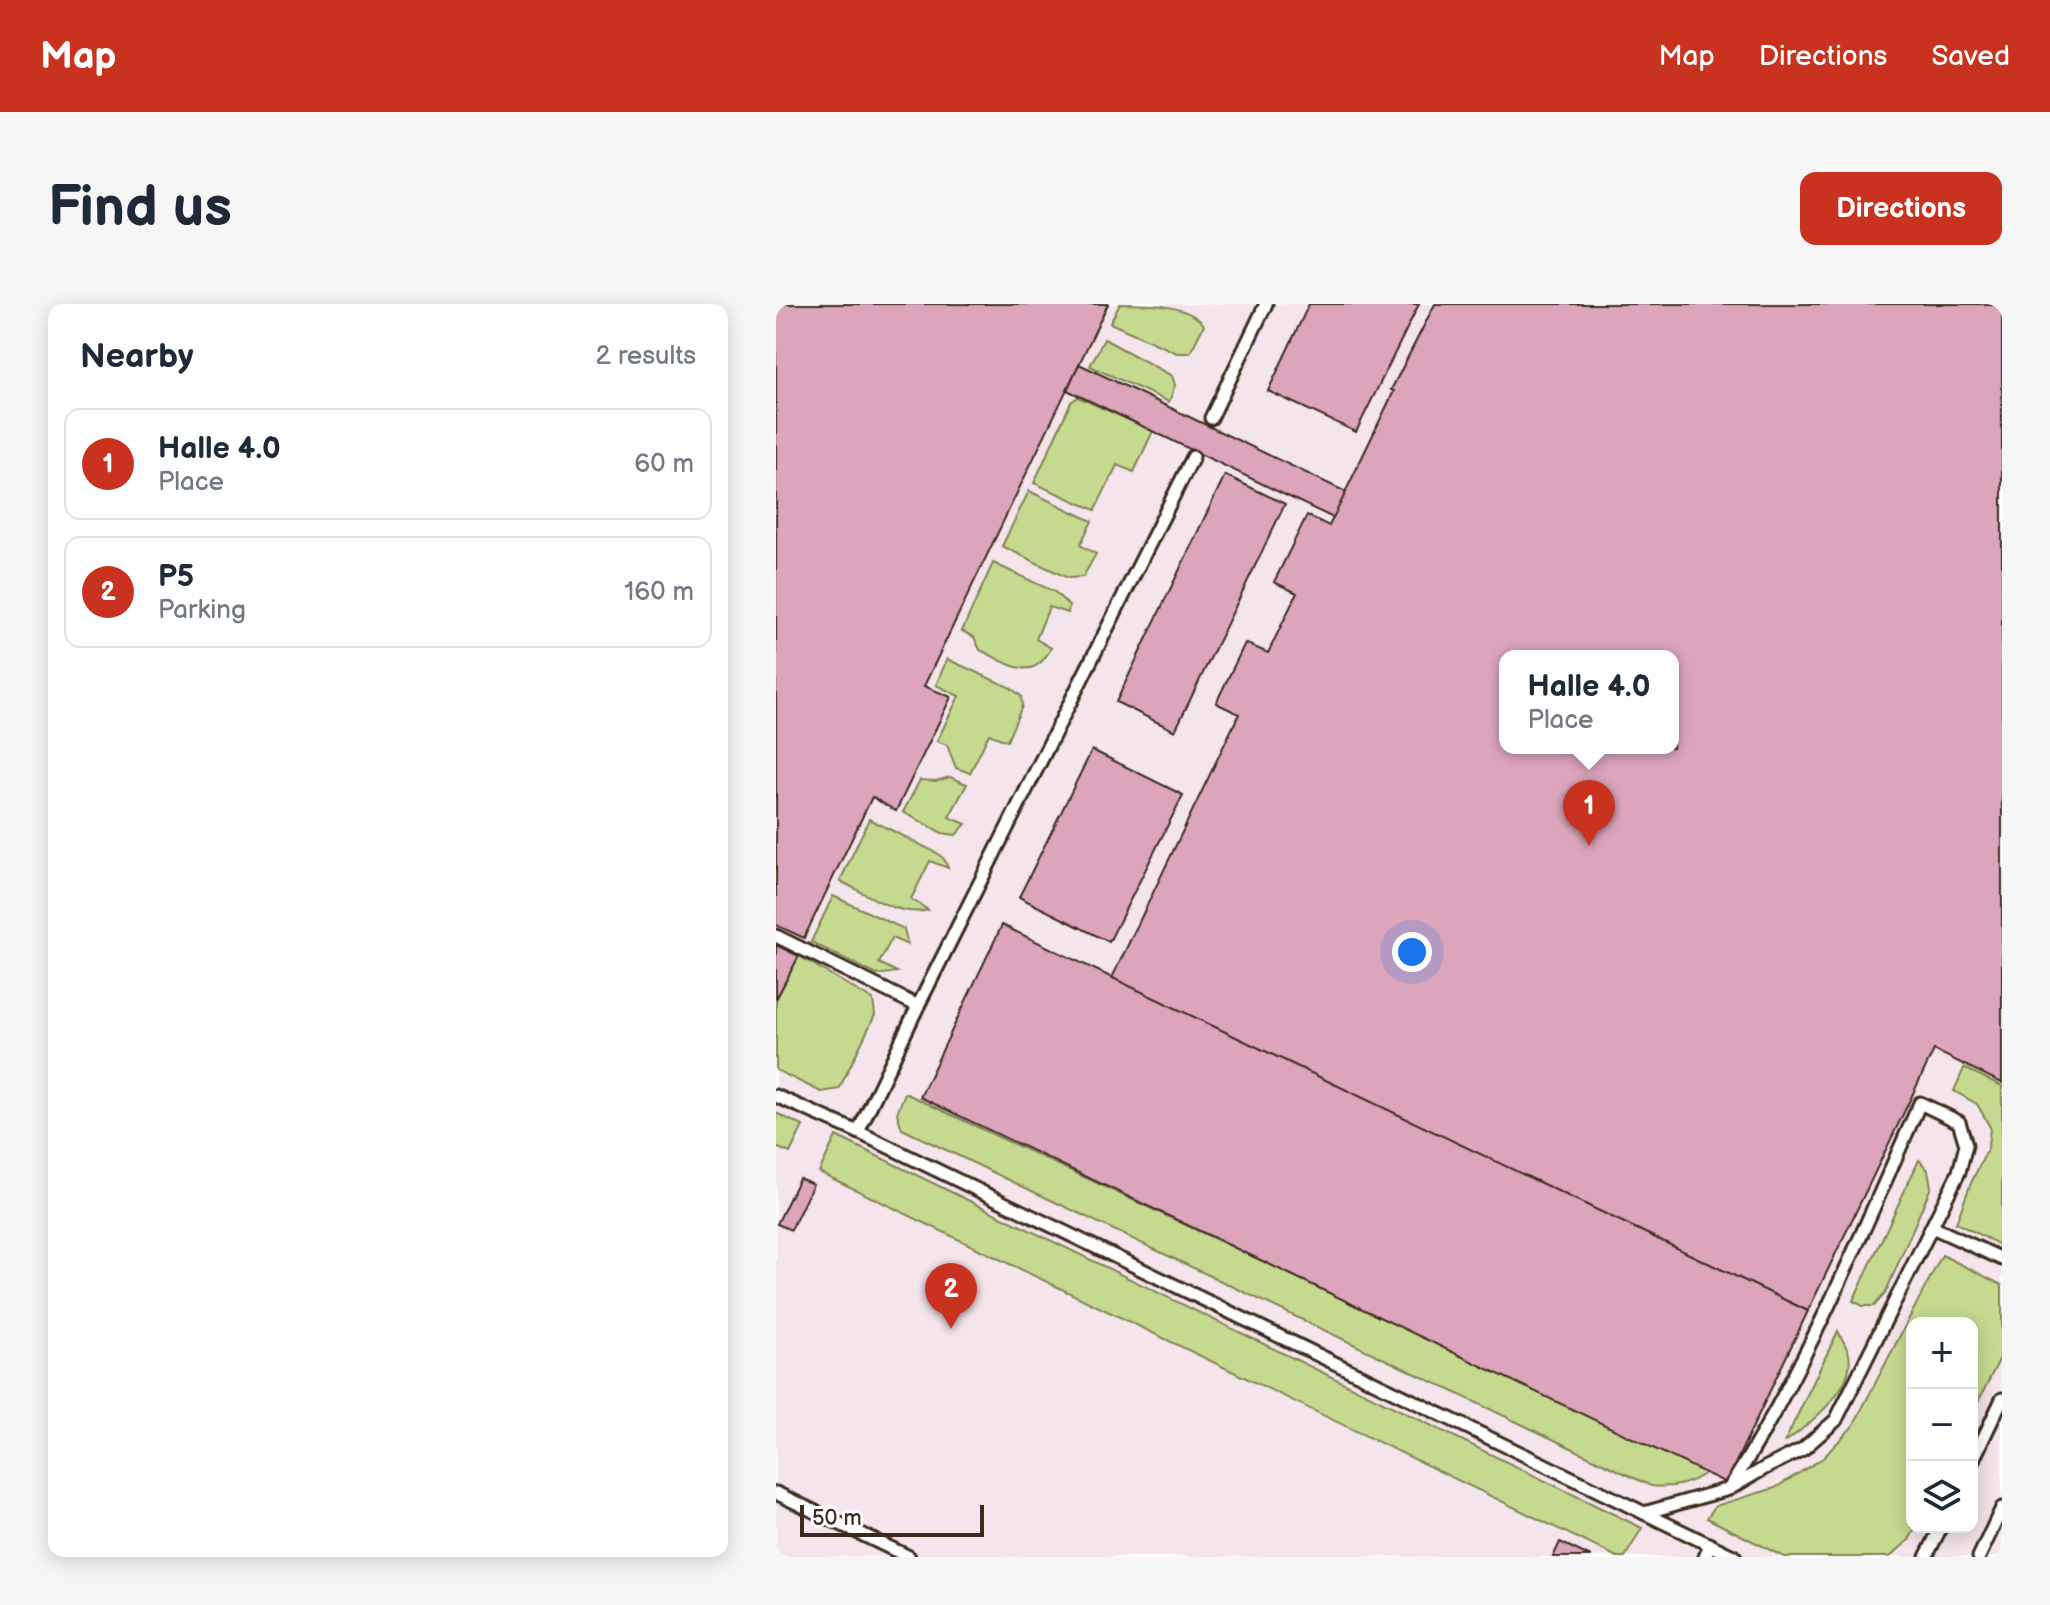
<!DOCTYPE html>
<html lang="en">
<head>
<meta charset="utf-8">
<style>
  :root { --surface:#fff; --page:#f6f6f7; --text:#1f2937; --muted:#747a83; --line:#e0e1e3; --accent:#c8321e }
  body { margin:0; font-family:"Balsamiq Sans",sans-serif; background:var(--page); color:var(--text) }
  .controls { position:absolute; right:24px; bottom:24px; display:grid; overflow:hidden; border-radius:16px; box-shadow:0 4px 20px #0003 }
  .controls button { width:72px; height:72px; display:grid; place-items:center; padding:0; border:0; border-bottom:2px solid var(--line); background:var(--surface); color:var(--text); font:40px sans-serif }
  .scale { position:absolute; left:24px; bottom:20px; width:184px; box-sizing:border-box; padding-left:8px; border:4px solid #3b2a1e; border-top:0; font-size:22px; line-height:28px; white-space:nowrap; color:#3b2a1e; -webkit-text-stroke:6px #fff; paint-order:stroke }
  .you { position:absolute; left:636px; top:648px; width:28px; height:28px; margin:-20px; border:6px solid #fff; border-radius:50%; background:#1a73e8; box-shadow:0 0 0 12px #1a73e833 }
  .badge { display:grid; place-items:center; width:52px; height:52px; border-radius:50%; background:var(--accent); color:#fff; font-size:26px; font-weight:700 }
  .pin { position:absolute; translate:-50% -66px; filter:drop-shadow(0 2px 4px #0008) }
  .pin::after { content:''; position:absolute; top:42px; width:28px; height:24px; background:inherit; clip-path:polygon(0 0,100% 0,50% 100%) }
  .popup { position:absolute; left:723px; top:346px; width:180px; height:104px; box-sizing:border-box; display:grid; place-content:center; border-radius:16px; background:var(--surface); filter:drop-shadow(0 2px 6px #0005); font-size:26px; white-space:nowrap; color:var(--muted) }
  .popup b { font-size:30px; color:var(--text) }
  .popup::after { content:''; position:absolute; left:50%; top:100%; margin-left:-16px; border:16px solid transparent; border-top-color:var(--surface) }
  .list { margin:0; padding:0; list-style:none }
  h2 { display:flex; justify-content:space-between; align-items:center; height:104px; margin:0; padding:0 32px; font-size:34px }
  h2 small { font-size:26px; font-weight:400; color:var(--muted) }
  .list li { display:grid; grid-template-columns:52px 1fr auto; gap:24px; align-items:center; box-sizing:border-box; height:112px; margin:0 16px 16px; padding:0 16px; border:2px solid var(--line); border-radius:16px }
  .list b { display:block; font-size:30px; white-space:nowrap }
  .list p { margin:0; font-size:26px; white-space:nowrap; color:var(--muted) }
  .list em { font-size:26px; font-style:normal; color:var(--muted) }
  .icon { flex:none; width:44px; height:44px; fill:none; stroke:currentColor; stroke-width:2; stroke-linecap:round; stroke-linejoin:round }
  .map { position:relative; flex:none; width:1226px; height:1253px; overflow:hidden; border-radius:16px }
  header { display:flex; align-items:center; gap:48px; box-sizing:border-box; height:112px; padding:0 40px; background:var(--accent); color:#fff }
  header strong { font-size:38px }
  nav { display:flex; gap:44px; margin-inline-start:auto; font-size:28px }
  .intro { display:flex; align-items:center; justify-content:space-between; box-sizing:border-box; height:192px; padding:0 48px }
  h1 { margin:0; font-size:56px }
  .button { padding:20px 36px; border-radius:16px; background:var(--accent); color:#fff; font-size:28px; font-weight:700 }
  main { display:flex; gap:48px; padding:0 48px }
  aside { flex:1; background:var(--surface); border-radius:16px; box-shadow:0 4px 20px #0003 }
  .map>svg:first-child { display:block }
  .built { fill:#f4e4eb; fill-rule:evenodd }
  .green { fill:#c6da8f; stroke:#808256; stroke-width:2 }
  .building { fill:#dca5bc; stroke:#3b2a1e; stroke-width:2; fill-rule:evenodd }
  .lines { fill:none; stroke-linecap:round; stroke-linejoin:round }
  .lane-casing { stroke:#3b2a1e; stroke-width:17 }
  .lane { stroke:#fff; stroke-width:11 }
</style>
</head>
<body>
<header>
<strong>Map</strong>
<nav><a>Map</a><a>Directions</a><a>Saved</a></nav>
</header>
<div class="intro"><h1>Find us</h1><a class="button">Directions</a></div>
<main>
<aside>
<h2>Nearby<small>2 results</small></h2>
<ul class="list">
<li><span class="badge">1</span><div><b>Halle 4.0</b><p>Place</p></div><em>60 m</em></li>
<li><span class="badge">2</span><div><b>P5</b><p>Parking</p></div><em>160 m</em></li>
</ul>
</aside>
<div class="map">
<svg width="1226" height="1253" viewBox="0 0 1226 1253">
  <rect width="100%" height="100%" fill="#fff"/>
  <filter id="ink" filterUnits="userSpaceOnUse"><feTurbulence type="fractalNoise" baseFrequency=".0125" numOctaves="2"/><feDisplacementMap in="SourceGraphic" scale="16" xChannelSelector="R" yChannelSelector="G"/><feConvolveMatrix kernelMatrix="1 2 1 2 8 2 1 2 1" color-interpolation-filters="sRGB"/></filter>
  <g filter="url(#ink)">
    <path class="built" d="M0 0H1226V1253H0ZM729 352H897V444H729ZM1136 1019H1196V1223H1136Z"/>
    <g class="green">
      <path d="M344 0C371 0 412 0 428 21L414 49H401L334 19Z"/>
      <path d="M328 35 396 72 399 81 393 98 314 62Z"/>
      <path d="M302 93 377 127 358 168 341 161 319 206 258 179 295 98Z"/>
      <path d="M253 187 316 217 304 241 320 250 307 273 292 274 226 242Z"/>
      <path d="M217 259 279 288 293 302 292 309 273 303 260 335 275 344C256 381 233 359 204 346L198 333 186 327Z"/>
      <path d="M171 355 235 384 245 392 246 402 231 437 213 430 194 469 180 464 171 441 161 437 183 392 160 381Z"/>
      <path d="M174 473 191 480 173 513 190 520 180 531 166 529 127 508 144 476 160 477Z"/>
      <path d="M93 515 161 549 168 555 172 564 154 557 135 595 152 606C123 614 90 589 64 577Z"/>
      <path d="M57 592 128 625 132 641 116 634 103 659 121 668 101 671 35 638Z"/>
      <path d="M23 652 97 696 99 711 63 785 45 788 0 766V695Z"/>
      <path d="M1188 764 1226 782V942L1180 919 1195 879 1212 844 1214 823 1201 800 1178 787Z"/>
      <path d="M129 789 932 1167C913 1181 898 1184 875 1182L126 825 121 809Z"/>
      <path d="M0 809 27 822 14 849 0 843Z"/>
      <path d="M60 832 866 1224 849 1253H841L43 868Z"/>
      <path d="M1143 856 1152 866 1155 883 1109 990 1098 1002H1087L1077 997Z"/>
      <path d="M1166 951 1226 981V1050L1196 1110V1019H1136V1223H1140L1133 1236 1114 1253H1008L931 1214 939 1202 999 1184 1047 1154 1077 1122Z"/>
      <path d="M1062 1027C1065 1034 1071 1043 1073 1050 1080 1085 1032 1121 1008 1139Z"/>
    </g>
    <g class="building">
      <path d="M0 0H332L148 382 175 393 120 507 96 493 28 634 0 621Z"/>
      <path d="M533 0H643L580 128 492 87Z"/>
      <path d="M659 0H1226V779L1158 746 1032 1007 336 674 463 410 440 399 469 339 492 349 521 289 498 278 531 211 553 222 618 87 615 86ZM729 352H897V444H729Z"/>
      <path d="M303 60 570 188 557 214 291 86Z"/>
      <path d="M449 171 509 200 399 427 340 398Z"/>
      <path d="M316 446 407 491 333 638 243 593Z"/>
      <path d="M226 621 1032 1007 950 1179 144 793Z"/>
      <path d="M0 641 23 652 0 695Z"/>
      <path d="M23 874 37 880 15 926 1 920Z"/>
      <path d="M784 1238 815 1253H777Z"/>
    </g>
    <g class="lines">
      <g class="lane-casing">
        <g id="lane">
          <path d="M435 114 490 0"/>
          <path d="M0 632 142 702"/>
          <path d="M0 792 82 828 959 1253"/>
          <path d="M82 828 142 702 417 153"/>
          <path d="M1156 923 1226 955"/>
          <path d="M1196 1158 1226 1095"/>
          <path d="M0 1189 133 1253"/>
          <path d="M868 1209 953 1185C1031 1062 1085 931 1144 799L1183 818 1190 841 1183 868 1060 1116 1027 1145 989 1164 953 1185"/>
          <path d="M929 1253 934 1241"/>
          <path d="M1150 1253 1165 1223"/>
          <path d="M1203 1253 1226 1204"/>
        </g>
      </g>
      <use href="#lane" class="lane"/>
    </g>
  </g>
</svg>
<div class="controls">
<button>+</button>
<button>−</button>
<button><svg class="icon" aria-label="layers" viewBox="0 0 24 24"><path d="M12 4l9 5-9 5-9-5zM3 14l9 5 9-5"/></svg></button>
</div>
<div class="scale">50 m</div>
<div class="you"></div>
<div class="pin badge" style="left:813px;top:542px">1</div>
<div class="popup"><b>Halle 4.0</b>Place</div>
<div class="pin badge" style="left:175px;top:1025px">2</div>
</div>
</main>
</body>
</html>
